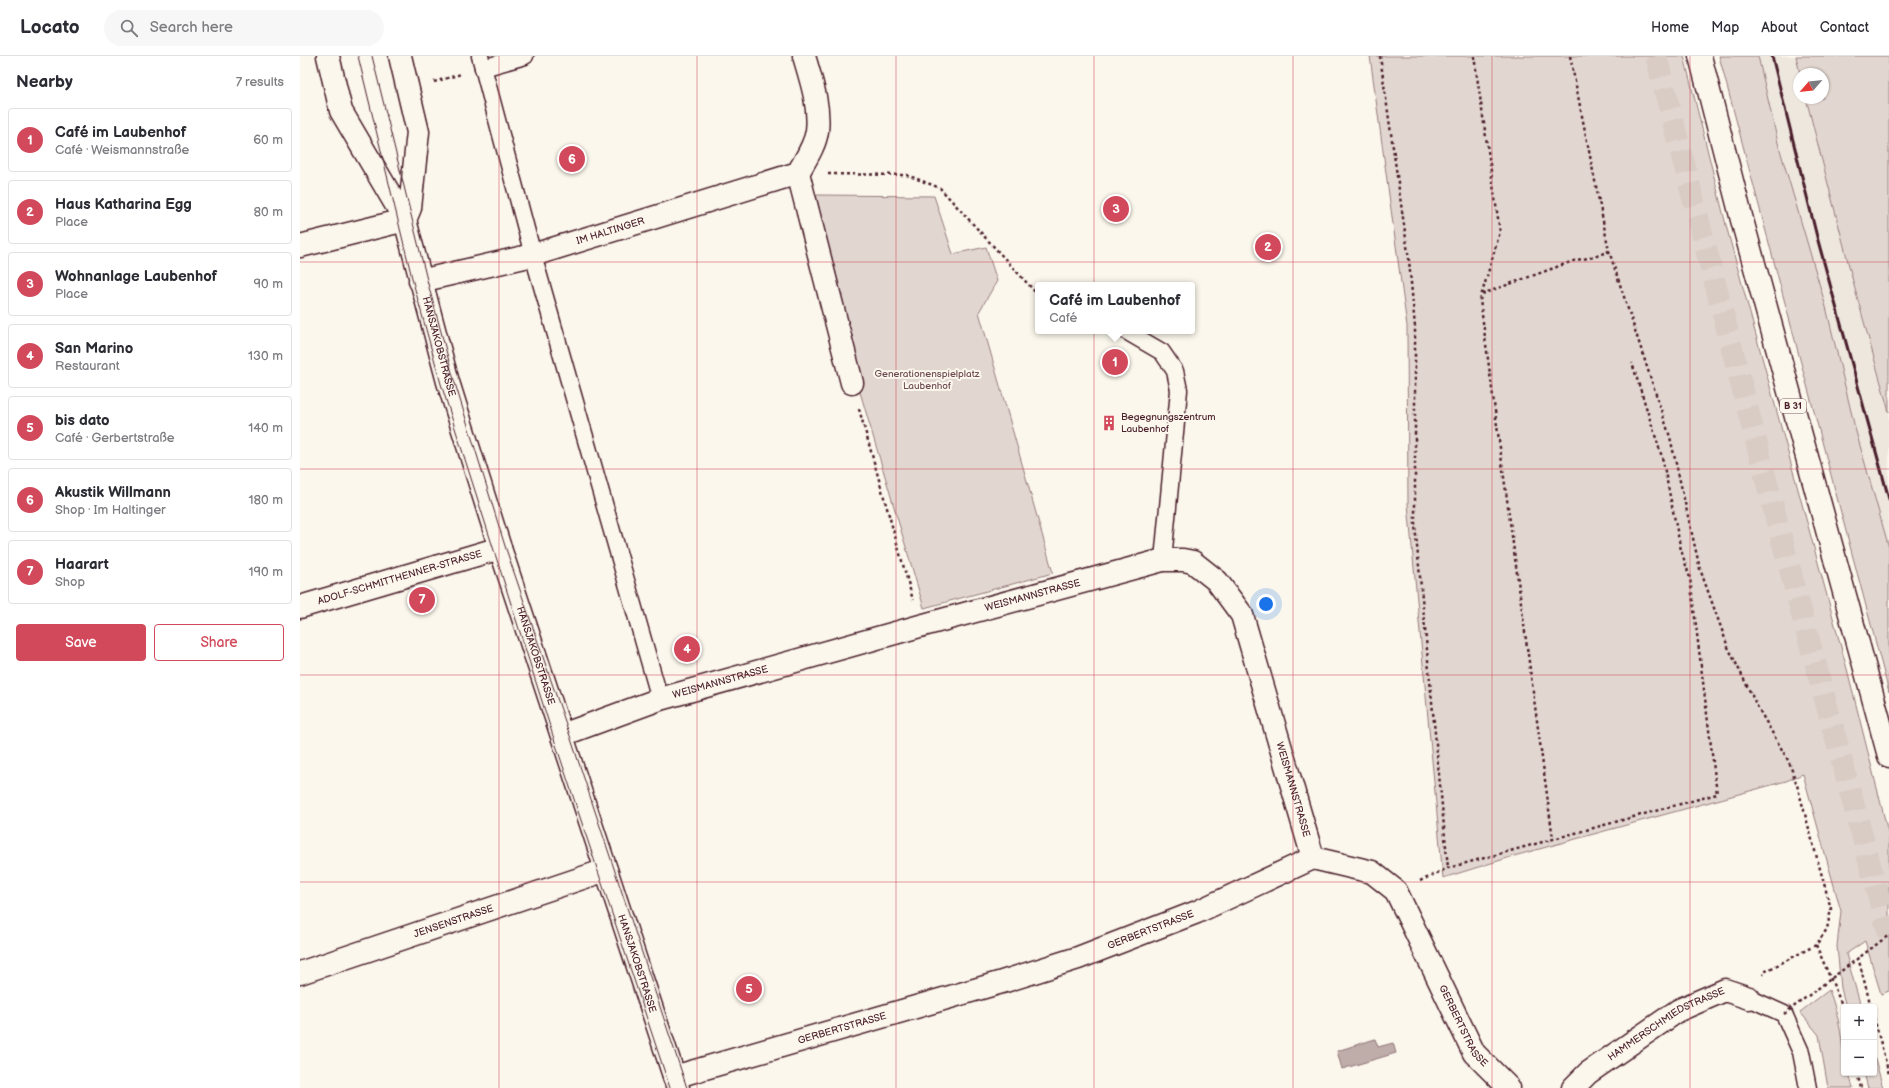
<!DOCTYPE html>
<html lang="en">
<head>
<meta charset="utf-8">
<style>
  :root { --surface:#fff; --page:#f7f7f7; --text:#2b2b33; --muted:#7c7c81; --line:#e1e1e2; --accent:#d1495b }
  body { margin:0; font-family:"Balsamiq Sans",sans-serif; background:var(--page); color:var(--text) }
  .controls { position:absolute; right:12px; bottom:12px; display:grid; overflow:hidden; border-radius:4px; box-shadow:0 1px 3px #0004 }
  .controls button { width:36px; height:36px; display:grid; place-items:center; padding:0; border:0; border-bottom:1px solid var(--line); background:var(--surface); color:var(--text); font:20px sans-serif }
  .compass { position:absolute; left:1493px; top:12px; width:36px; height:36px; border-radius:50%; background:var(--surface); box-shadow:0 1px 3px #0004; rotate:242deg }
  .you { position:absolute; left:966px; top:548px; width:14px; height:14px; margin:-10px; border:3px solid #fff; border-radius:50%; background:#1a73e8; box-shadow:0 0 0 6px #1a73e833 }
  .badge { display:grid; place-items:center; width:26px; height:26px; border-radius:50%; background:var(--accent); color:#fff; font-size:13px; font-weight:700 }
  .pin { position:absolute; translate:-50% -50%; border:2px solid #fff; box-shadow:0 1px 4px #0006 }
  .popup { position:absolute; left:735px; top:226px; width:160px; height:52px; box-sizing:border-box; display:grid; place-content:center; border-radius:4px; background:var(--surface); filter:drop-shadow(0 1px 3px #0005); font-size:13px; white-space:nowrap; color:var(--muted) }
  .popup b { font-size:15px; color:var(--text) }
  .popup::after { content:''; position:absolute; left:50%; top:100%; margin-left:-8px; border:8px solid transparent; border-top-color:var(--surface) }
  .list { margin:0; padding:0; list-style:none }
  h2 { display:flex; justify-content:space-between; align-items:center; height:52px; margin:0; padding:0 16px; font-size:17px }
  h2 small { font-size:13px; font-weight:400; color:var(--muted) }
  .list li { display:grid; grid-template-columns:26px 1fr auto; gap:12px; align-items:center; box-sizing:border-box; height:64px; margin:0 8px 8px; padding:0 8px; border:1px solid var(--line); border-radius:4px }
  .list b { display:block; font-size:15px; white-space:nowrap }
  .list p { margin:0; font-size:13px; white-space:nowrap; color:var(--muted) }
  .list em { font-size:13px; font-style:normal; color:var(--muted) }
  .actions { display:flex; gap:8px; padding:12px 16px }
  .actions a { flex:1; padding:9px 0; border:1px solid var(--accent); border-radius:4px; text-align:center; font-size:14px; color:var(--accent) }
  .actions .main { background:var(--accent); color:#fff }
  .icon { flex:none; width:22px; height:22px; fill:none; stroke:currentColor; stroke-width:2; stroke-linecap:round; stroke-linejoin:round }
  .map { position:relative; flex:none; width:1589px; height:1032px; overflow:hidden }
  header { display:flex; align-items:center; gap:24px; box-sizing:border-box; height:56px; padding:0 20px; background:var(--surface); border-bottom:1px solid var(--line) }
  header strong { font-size:19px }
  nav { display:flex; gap:22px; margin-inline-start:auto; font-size:14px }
  .search { width:280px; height:36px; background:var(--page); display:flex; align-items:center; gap:10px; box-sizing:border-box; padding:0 14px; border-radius:22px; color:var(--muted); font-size:15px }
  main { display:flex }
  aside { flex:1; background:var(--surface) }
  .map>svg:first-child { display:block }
  .built { fill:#eee7de }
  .green { fill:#e2d7d0; stroke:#967b7e }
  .water { fill:#bfadaa; stroke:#907477 }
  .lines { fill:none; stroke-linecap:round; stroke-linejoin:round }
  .trunk-tunnel { stroke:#d8ccc5; stroke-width:22; stroke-dasharray:22 11; stroke-linecap:butt }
  .service-casing { stroke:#4a1f2b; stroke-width:19 }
  .minor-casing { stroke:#4a1f2b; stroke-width:25 }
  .tertiary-casing { stroke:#4a1f2b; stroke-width:25 }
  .trunk-casing { stroke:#4a1f2b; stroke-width:25 }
  .path { stroke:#4a1f2b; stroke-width:2.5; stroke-dasharray:3 3; stroke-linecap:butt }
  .service { stroke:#fbf7ec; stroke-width:16 }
  .minor { stroke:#fbf7ec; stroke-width:22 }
  .tertiary { stroke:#fbf7ec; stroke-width:22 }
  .trunk { stroke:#fbf7ec; stroke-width:22 }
  .tram { stroke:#4a1f2b; stroke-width:1 }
  .rail { stroke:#4a1f2b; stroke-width:3 }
  .path-bridge { stroke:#4a1f2b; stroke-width:2.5; stroke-dasharray:3 3; stroke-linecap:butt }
  .grid { fill:none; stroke:#d1495b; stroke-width:1; stroke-opacity:0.55 }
  .labels { text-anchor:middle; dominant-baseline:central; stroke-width:4; stroke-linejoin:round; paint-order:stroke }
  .shield { fill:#fbf7ec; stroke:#7f6065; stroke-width:1 }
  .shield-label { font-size:9px; font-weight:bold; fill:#4a1f2b }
  .street-label { font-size:10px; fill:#4a1f2b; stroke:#fbf7ec }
  .park-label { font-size:10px; fill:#704d54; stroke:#fbf7ec }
  .poi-label { font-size:10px; fill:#4a1f2b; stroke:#fbf7ec; text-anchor:start }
</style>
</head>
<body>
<header>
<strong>Locato</strong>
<div class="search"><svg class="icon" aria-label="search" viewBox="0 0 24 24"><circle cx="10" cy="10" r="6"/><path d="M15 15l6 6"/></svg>Search here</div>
<nav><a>Home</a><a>Map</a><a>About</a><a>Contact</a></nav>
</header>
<main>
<aside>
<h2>Nearby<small>7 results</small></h2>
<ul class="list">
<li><span class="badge">1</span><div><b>Café im Laubenhof</b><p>Café · Weismannstraße</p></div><em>60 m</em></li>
<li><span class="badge">2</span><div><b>Haus Katharina Egg</b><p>Place</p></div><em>80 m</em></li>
<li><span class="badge">3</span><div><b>Wohnanlage Laubenhof</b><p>Place</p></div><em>90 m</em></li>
<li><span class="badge">4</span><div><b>San Marino</b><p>Restaurant</p></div><em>130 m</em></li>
<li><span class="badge">5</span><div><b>bis dato</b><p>Café · Gerbertstraße</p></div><em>140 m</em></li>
<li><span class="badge">6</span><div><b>Akustik Willmann</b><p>Shop · Im Haltinger</p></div><em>180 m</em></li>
<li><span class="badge">7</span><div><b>Haarart</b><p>Shop</p></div><em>190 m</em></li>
</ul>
<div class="actions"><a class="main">Save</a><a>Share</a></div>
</aside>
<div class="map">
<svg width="1589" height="1032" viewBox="0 0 1589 1032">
  <rect width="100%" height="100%" fill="#fbf7ec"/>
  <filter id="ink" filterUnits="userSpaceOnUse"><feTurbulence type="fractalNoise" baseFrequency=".025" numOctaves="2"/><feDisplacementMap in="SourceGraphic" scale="8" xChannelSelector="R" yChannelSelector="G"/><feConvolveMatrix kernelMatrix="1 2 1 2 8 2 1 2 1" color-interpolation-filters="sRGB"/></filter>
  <g filter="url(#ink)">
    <path class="built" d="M1458 0H1496L1500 18 1499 42H1506L1556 237 1589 356V492L1555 372 1526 251 1478 87Z"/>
    <g class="green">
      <path d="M1070 0H1384L1427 173 1547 613 1589 780V935L1581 938 1565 885 1546 898 1561 951H1546L1541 932 1537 890 1541 855 1503 718 1486 725 1214 800 1143 822 1108 448 1107 270Z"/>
      <path d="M1419 0H1458L1478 87 1526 251 1555 372 1589 492V636Z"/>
      <path d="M1496 0H1589V356L1556 237 1506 42H1523V18H1500Z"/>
      <path d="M516 139 634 140 653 198 686 191 697 225 679 256 753 517 624 552 560 336Z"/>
      <path d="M1529 934C1539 960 1544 988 1544 1017H1549L1553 1032H1528L1519 979 1500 956Z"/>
      <path d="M1574 999 1583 1032H1568L1564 1017H1574Z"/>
    </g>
    <path class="water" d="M1075 983 1078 991 1093 987 1096 997 1042 1013 1037 995Z"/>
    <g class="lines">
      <path class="trunk-tunnel" d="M1356 0 1477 466 1589 879"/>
      <g class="service-casing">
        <g id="service">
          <path d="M180 0 233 199 360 643"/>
          <path d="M183 12 225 0"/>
          <path d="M826 275 862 296 875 315 879 334 863 504"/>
          <path d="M1449 942 1484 958 1501 996 1508 1032"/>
        </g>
      </g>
      <g class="minor-casing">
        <g id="minor">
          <path d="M498 117 552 327"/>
          <path d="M0 190 105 164"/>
          <path id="s1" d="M120 225 233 199 498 117C505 104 515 90 517 75 520 50 511 24 504 0"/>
          <path id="s2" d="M0 551 200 492"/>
          <path id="s3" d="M262 679 360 643 620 570 863 504H883L893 506 917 525 942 559 1013 802"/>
          <path id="s4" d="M0 917 306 814"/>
          <path id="s5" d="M374 1021 702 926 778 902 897 856 1013 802 1072 816 1096 835 1174 997 1209 1032"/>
          <path id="s6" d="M1273 1032 1288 1017 1379 954 1425 934 1449 942"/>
        </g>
      </g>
      <g class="tertiary-casing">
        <g id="tertiary">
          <path id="s7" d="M28 0 41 55 105 164 148 326 200 492 378 1032"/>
          <path d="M100 0 118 76 110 152 105 164"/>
        </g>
      </g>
      <g class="trunk-casing">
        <path id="trunk" d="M1400 0 1442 164 1589 700"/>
      </g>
      <g class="path">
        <path d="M1080 0 1109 204 1115 271V469L1148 812"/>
        <path d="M1174 0 1200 176 1180 244 1253 783"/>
        <path d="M1270 0 1309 195 1370 381 1400 513 1428 591 1457 650 1489 706 1497 729 1531 853 1527 873 1516 889 1464 916 1463 919"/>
        <path d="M134 26 161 18"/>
        <path d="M528 118 607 119 640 132 738 239"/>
        <path d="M1182 238 1276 204 1294 201 1309 195"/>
        <path d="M559 353 613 544"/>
        <path d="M1120 825 1148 812 1417 738 1390 522 1381 494 1362 401 1332 307"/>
        <path d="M1516 889 1542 949 1544 959"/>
        <path d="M1558 901 1571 951"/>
        <path d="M1574 962 1589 1018"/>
        <path d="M1557 1017 1561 1032"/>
      </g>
      <use href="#service" class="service"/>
      <use href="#minor" class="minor"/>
      <use href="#tertiary" class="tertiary"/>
      <use href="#trunk" class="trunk"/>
      <g class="tram">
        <path d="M58 0 113 226 141 328 254 683 370 1032"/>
        <path d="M72 0 127 224 154 324 205 490 269 677 387 1032"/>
      </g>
      <path class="rail" d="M1472 0 1517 181 1589 443"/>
      <path class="path-bridge" d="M1484 958 1589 879"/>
    </g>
  </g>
  <path class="grid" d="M199 0V1032M397 0V1032M596 0V1032M794 0V1032M993 0V1032M1192 0V1032M1390 0V1032M0 206H1589M0 413H1589M0 619H1589M0 826H1589"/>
  <defs>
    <g id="building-bare" transform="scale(1.2)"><path d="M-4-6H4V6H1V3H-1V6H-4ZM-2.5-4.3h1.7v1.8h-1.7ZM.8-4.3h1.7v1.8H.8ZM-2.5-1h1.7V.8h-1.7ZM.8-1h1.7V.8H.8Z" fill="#d1495b" stroke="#fbf7ec" stroke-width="2.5" paint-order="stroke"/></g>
  </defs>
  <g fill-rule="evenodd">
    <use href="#building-bare" x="809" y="367"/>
  </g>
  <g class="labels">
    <rect class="shield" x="1480" y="343" width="26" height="14" rx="3"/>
    <g class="shield-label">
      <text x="1493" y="350">B 31</text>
    </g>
    <g class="street-label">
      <text stroke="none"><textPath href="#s1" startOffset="197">IM HALTINGER</textPath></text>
      <text stroke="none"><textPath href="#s7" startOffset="314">HANSJAKOBSTRASSE</textPath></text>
      <text stroke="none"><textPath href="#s2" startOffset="104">ADOLF-SCHMITTHENNER-STRASSE</textPath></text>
      <text stroke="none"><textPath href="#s3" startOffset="491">WEISMANNSTRASSE</textPath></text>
      <text stroke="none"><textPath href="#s7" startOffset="638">HANSJAKOBSTRASSE</textPath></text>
      <text stroke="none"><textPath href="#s3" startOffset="167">WEISMANNSTRASSE</textPath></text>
      <text stroke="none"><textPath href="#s3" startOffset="911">WEISMANNSTRASSE</textPath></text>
      <text stroke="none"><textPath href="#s4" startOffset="162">JENSENSTRASSE</textPath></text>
      <text stroke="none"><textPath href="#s5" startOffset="499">GERBERTSTRASSE</textPath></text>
      <text stroke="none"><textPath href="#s7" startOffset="962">HANSJAKOBSTRASSE</textPath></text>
      <text stroke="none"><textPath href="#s5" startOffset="919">GERBERTSTRASSE</textPath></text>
      <text stroke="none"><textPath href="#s6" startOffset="114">HAMMERSCHMIEDSTRASSE</textPath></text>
      <text stroke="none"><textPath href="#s5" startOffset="175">GERBERTSTRASSE</textPath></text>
    </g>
    <g class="park-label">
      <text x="627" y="318">Generationenspielplatz<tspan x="627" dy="12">Laubenhof</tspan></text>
    </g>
    <g class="poi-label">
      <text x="821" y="361">Begegnungszentrum<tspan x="821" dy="12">Laubenhof</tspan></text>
    </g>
  </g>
</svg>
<div class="controls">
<button>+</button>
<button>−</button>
</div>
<svg class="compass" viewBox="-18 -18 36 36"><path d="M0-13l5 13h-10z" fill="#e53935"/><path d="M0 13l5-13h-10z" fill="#7c7c81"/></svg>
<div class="you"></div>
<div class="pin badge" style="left:815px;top:306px">1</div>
<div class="popup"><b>Café im Laubenhof</b>Café</div>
<div class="pin badge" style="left:968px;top:191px">2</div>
<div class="pin badge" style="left:816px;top:153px">3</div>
<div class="pin badge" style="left:387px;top:593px">4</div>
<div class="pin badge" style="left:449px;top:933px">5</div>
<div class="pin badge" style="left:272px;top:103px">6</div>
<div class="pin badge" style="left:122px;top:544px">7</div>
</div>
</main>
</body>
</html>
